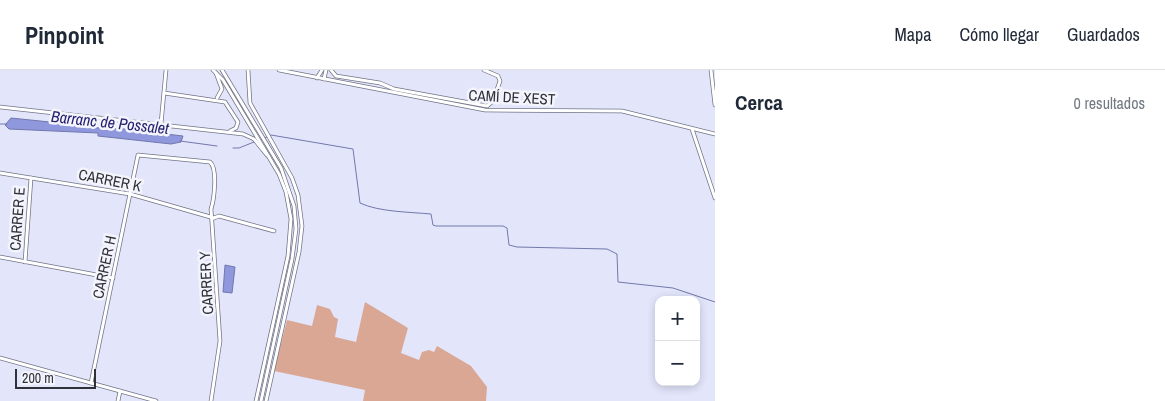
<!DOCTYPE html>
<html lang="es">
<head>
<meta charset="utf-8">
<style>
  :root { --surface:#fff; --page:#f6f6f7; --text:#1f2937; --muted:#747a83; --line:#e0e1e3 }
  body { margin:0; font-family:"Archivo Narrow",sans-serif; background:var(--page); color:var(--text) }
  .controls { position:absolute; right:15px; bottom:15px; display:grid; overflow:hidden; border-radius:10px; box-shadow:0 2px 8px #0003 }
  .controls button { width:45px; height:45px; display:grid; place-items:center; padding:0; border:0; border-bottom:1px solid var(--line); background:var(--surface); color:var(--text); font:25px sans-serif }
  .scale { position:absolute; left:15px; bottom:12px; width:81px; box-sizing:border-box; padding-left:5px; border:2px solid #2f3138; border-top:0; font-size:14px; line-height:18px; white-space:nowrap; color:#2f3138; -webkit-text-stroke:4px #f3f4fc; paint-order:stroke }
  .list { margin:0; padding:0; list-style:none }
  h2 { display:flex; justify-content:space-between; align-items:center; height:65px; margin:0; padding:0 20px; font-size:21px }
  h2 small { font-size:16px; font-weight:400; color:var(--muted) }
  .map { position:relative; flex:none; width:715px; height:331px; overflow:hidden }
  header { display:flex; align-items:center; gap:30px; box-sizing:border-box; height:70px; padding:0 25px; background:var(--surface); border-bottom:1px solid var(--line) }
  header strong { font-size:24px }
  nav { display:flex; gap:28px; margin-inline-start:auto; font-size:18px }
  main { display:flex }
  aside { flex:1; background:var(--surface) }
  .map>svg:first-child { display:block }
  .green { fill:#daa795 }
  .water { fill:#8f97dd; stroke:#7278ac }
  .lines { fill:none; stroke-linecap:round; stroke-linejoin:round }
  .stream { stroke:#7278ac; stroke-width:1 }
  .minor-casing { stroke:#717485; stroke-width:4.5 }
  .minor { stroke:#fff; stroke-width:3 }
  .labels { text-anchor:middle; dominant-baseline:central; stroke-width:5; stroke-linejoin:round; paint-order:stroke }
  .street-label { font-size:15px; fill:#2f3138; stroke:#f3f4fc }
  .water-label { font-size:16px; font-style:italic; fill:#252070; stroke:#f3f4fc }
</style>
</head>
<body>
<header>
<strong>Pinpoint</strong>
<nav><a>Mapa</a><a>Cómo llegar</a><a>Guardados</a></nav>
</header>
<main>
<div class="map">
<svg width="715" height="331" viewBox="0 0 715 331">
  <rect width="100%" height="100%" fill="#e3e6fb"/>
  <path class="green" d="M365 232 408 258 401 283 419 290 422 282 429 280 434 282 437 276 471 296 487 317 486 331H363L365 320 274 301 287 250 312 256 317 235 330 239 334 247 338 249 335 267 356 272Z"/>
  <g class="water">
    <path d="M11 48 79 55 81 57 124 59 183 66 181 72 171 74 98 66V63L9 59 5 55Z"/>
    <path d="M225 195 235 197 232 223 223 222Z"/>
  </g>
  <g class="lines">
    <g class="stream">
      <path d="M0 54H7"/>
      <path d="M260 70 271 65 353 79 360 133C379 142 410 142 431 144L433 155 436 156H503L507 158 509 175 517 177 607 179 617 184 618 212 673 218 715 232"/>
      <path d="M180 71 217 76"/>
      <path d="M233 78H239L254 72"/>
    </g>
    <g class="minor-casing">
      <g id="minor">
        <path d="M213 0 223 10 279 104 286 122 291 149 288 186 256 331"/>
        <path d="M222 0 281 98 294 136 296 159 292 189 261 331"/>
        <path d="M248 0 250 33 292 108 298 125 302 156 299 182 266 331"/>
        <path d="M279 0 485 40 622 41 715 64"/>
        <path d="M331 0 336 6 380 13 394 19 487 36 493 31 500 11 498 6 484 0"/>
        <path d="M711 0 715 35"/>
        <path d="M216 3 222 19 217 28"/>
        <path d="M317 8 322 0"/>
        <path d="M324 9 326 0"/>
        <path d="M164 23 225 32 238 52 236 58 230 61"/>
        <path d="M0 37 243 64 254 69 267 85"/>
        <path d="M161 54 166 0"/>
        <path d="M692 59 715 128"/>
        <path d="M0 103 130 124 214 148"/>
        <path d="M214 148 219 146 274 161"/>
        <path d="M0 187 113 208"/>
        <path d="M25 192 31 108"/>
        <path d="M0 288 156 331"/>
        <path d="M91 313 138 85 210 92C218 99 214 130 211 139L220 271 211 331"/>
        <path d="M118 331 120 321"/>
      </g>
    </g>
    <use href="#minor" class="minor"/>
  </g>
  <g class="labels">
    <g class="street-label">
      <text transform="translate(512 27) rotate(3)">CAMÍ DE XEST</text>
      <text transform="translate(110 110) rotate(11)">CARRER K</text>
      <text transform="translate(17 149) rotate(-86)">CARRER E</text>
      <text transform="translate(104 197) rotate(-78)">CARRER H</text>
      <text transform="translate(206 213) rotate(-93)">CARRER Y</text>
    </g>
    <g class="water-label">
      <text transform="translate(110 52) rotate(6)">Barranc de Possalet</text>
    </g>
  </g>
</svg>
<div class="controls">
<button>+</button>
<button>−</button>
</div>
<div class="scale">200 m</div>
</div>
<aside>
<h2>Cerca<small>0 resultados</small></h2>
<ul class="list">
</ul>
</aside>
</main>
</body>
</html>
